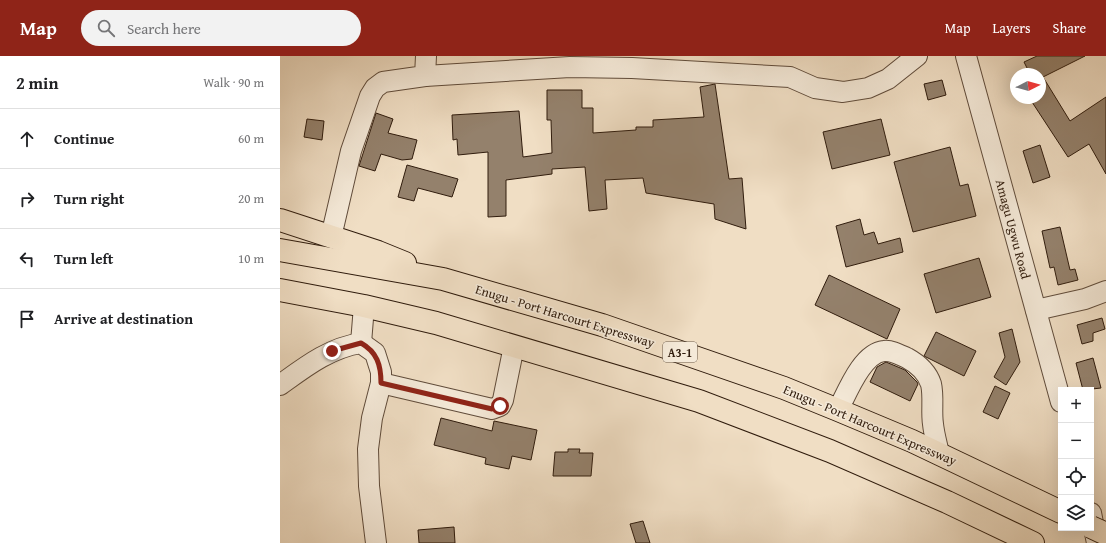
<!DOCTYPE html>
<html lang="en">
<head>
<meta charset="utf-8">
<style>
  :root { --surface:#fff; --page:#f2f2f2; --text:#202124; --muted:#757577; --line:#e0e0e0; --accent:#8f2418 }
  body { margin:0; font-family:"Gentium Book Plus",serif; background:var(--page); color:var(--text) }
  .controls { position:absolute; right:12px; bottom:12px; display:grid; overflow:hidden; border-radius:0px; box-shadow:0 4px 16px #0002 }
  .controls button { width:36px; height:36px; display:grid; place-items:center; padding:0; border:0; border-bottom:1px solid var(--line); background:var(--surface); color:var(--text); font:20px sans-serif }
  .compass { position:absolute; left:730px; top:12px; width:36px; height:36px; border-radius:50%; background:var(--surface); box-shadow:0 4px 16px #0002; rotate:84deg }
  .stop { position:absolute; width:12px; height:12px; margin:-9px; border:3px solid #8f2418; border-radius:50%; background:#fff }
  .stop.end { background:#8f2418; border-color:#fff; box-shadow:0 1px 4px #0008 }
  .list { margin:0; padding:0; list-style:none }
  h2 { display:flex; justify-content:space-between; align-items:center; height:52px; margin:0; padding:0 16px; font-size:17px }
  h2 small { font-size:13px; font-weight:400; color:var(--muted) }
  .list li { display:grid; grid-template-columns:26px 1fr auto; gap:12px; align-items:center; box-sizing:border-box; height:60px; padding:0 16px; border-top:1px solid var(--line) }
  .list b { display:block; font-size:15px; white-space:nowrap }
  .list em { font-size:13px; font-style:normal; color:var(--muted) }
  .icon { flex:none; width:22px; height:22px; fill:none; stroke:currentColor; stroke-width:2; stroke-linecap:round; stroke-linejoin:round }
  .map { position:relative; flex:none; width:826px; height:487px; overflow:hidden }
  header { display:flex; align-items:center; gap:24px; box-sizing:border-box; height:56px; padding:0 20px; background:var(--accent); color:#fff }
  header strong { font-size:19px }
  nav { display:flex; gap:22px; margin-inline-start:auto; font-size:14px }
  .search { width:280px; height:36px; background:var(--page); display:flex; align-items:center; gap:10px; box-sizing:border-box; padding:0 14px; border-radius:22px; color:var(--muted); font-size:15px }
  main { display:flex }
  aside { flex:1; background:var(--surface) }
  .map>svg:first-child { display:block }
  .building { fill:#94816c; stroke:#301c0d }
  .lines { fill:none; stroke-linecap:round; stroke-linejoin:round }
  .minor-casing { stroke:#604c3b; stroke-width:22 }
  .highway-casing { stroke:#301c0d; stroke-width:24 }
  .minor { stroke:#f5ead9; stroke-width:20 }
  .highway { stroke:#f0dec4; stroke-width:22 }
  .highway-bridge-casing { stroke:#301c0d; stroke-width:24; stroke-linecap:butt }
  .highway-bridge { stroke:#f0dec4; stroke-width:22 }
  .route { stroke:#8f2418; stroke-width:5 }
  .labels { text-anchor:middle; dominant-baseline:central; stroke-width:3; stroke-linejoin:round; paint-order:stroke }
  .shield { fill:#f5ead9; stroke:#6b5a4a; stroke-width:1 }
  .shield-label { font-size:12px; font-weight:bold; fill:#301c0d }
  .street-label { font-size:13px; fill:#301c0d; stroke:#f5ead9 }
</style>
</head>
<body>
<header>
<strong>Map</strong>
<div class="search"><svg class="icon" aria-label="search" viewBox="0 0 24 24"><circle cx="10" cy="10" r="6"/><path d="M15 15l6 6"/></svg>Search here</div>
<nav><a>Map</a><a>Layers</a><a>Share</a></nav>
</header>
<main>
<aside>
<h2>2 min<small>Walk · 90 m</small></h2>
<ul class="list">
<li><svg class="icon" aria-label="ahead" viewBox="0 0 24 24"><path d="M12 20V5M6 11l6-6 6 6"/></svg><div><b>Continue</b></div><em>60 m</em></li>
<li><svg class="icon" aria-label="right" viewBox="0 0 24 24"><path d="M7 20v-9h11M14 6l5 5-5 5"/></svg><div><b>Turn right</b></div><em>20 m</em></li>
<li><svg class="icon" aria-label="left" viewBox="0 0 24 24"><path d="M17 20v-9H6M10 6l-5 5 5 5"/></svg><div><b>Turn left</b></div><em>10 m</em></li>
<li><svg class="icon" aria-label="arrive" viewBox="0 0 24 24"><path d="M6 21V4h12l-3 4 3 4H6"/></svg><div><b>Arrive at destination</b></div></li>
</ul>
</aside>
<div class="map">
<svg width="826" height="487" viewBox="0 0 826 487">
  <rect width="100%" height="100%" fill="#f0dec4"/>
  <filter id="stains"><feTurbulence type="fractalNoise" baseFrequency=".005" numOctaves="4"/><feColorMatrix values="0 0 0 0 .2 0 0 0 0 .09 0 0 0 0 .02 0 0 0 .5 -.17"/></filter>
  <radialGradient id="worn" r=".72"><stop offset=".6" stop-color="#630" stop-opacity="0"/><stop offset="1" stop-color="#630" stop-opacity=".3"/></radialGradient>
  <g class="building">
    <path d="M757 0H805L763 21 790 65 826 41V118L809 88 788 101 752 46 760 42V18H750L744 6Z"/>
    <path d="M662 24 666 39 648 44 644 28Z"/>
    <path d="M435 28 449 123 462 122 466 173 435 163 434 148 366 137 363 122 325 124 327 153 309 155 305 111 272 113V118L226 124V160L208 161V96L178 99 177 83 173 84 172 59 239 55 243 101 272 97 271 64H267V34H302V52H313V77L356 74V71H373V64L424 61 420 31Z"/>
    <path d="M96 57 113 63 108 77 137 84 132 103 122 104 101 98 95 115 79 110Z"/>
    <path d="M27 63 44 65 42 84 24 81Z"/>
    <path d="M601 63 610 99 552 113 543 76Z"/>
    <path d="M760 89 770 121 753 127 743 95Z"/>
    <path d="M670 91 680 130 688 128 696 160 633 176 614 106Z"/>
    <path d="M127 109 178 123 172 141 138 132 134 145 118 141Z"/>
    <path d="M580 163 584 179 594 176 598 188 620 182 623 196 566 211 556 170Z"/>
    <path d="M780 171 790 214 795 213 798 224 778 229 774 211 770 212 762 175Z"/>
    <path d="M699 202 711 241 656 257 644 218Z"/>
    <path d="M549 219 620 253 607 283 535 249Z"/>
    <path d="M822 262 825 273 813 277V285L802 288 797 269Z"/>
    <path d="M732 273 740 306 726 329 714 321 725 301 719 277Z"/>
    <path d="M656 276 696 295 684 320 644 300Z"/>
    <path d="M813 302 821 332 803 334 796 307Z"/>
    <path d="M606 306 625 314 637 326 638 328 630 345 590 326 597 311Z"/>
    <path d="M715 330 730 337 718 363 703 356Z"/>
    <path d="M161 362 212 375 214 365 257 374 251 404 232 400 229 413 205 408 206 402 154 389Z"/>
    <path d="M288 393H300L299 397H313L311 420H273L275 396H288Z"/>
    <path d="M363 465 370 487H356L350 468Z"/>
    <path d="M174 471 175 487H139L138 474Z"/>
  </g>
  <g class="lines">
    <g class="minor-casing">
      <g id="minor">
        <path d="M686 0 781 346"/>
        <path d="M145 20 290 11 352 12 510 21 535 32 563 36 588 32 608 23 637 0"/>
        <path d="M51 181 71 95 90 40 95 32 103 26 145 20 146 0"/>
        <path d="M756 254 805 243 826 235"/>
        <path d="M81 287 84 250"/>
        <path d="M101 327 212 353 220 350 223 344 234 290"/>
        <path d="M0 329C25 311 49 292 81 287L95 297 101 316V327L92 362 88 393 89 430 96 487"/>
        <path d="M558 354C567 337 582 297 604 295 612 294 620 299 627 302 638 308 647 316 651 328 654 341 651 355 653 368 654 378 657 388 659 398"/>
        <path d="M811 457 817 487"/>
      </g>
    </g>
    <g class="highway-casing">
      <g id="highway">
        <path d="M0 164 98 196 125 207"/>
        <path d="M0 194 163 223 322 269 504 332 558 354 632 385 781 456"/>
        <path d="M0 234 84 250 156 267 419 345 550 395 667 446 753 487"/>
      </g>
    </g>
    <use href="#minor" class="minor"/>
    <use href="#highway" class="highway"/>
    <g class="highway-bridge-casing">
      <path id="highway-bridge" d="M811 471 826 478"/>
    </g>
    <use href="#highway-bridge" class="highway-bridge"/>
  </g>
  <g class="lines">
    <path class="route" d="M52 295 81 287C97 296 101 309 101 327L212 353 220 350"/>
  </g>
  <g class="labels">
    <rect class="shield" x="383" y="286" width="34" height="20" rx="3"/>
    <g class="shield-label">
      <text x="400" y="296">A3-1</text>
    </g>
    <g class="street-label">
      <text transform="translate(733 173) rotate(75)">Amagu Ugwu Road</text>
      <text transform="translate(285 260) rotate(17)">Enugu - Port Harcourt Expressway</text>
      <text transform="translate(590 369) rotate(23)">Enugu - Port Harcourt Expressway</text>
    </g>
  </g>
  <rect width="100%" height="100%" filter="url(#stains)"/>
  <rect width="100%" height="100%" fill="url(#worn)"/>
</svg>
<div class="controls">
<button>+</button>
<button>−</button>
<button><svg class="icon" aria-label="locate" viewBox="0 0 24 24"><circle cx="12" cy="12" r="6"/><path d="M12 2v4M12 18v4M2 12h4M18 12h4"/></svg></button>
<button><svg class="icon" aria-label="layers" viewBox="0 0 24 24"><path d="M12 4l9 5-9 5-9-5zM3 14l9 5 9-5"/></svg></button>
</div>
<svg class="compass" viewBox="-18 -18 36 36"><path d="M0-13l5 13h-10z" fill="#e53935"/><path d="M0 13l5-13h-10z" fill="#757577"/></svg>
<div class="stop" style="left:220px;top:350px"></div>
<div class="stop end" style="left:52px;top:295px"></div>
</div>
</main>
</body>
</html>
